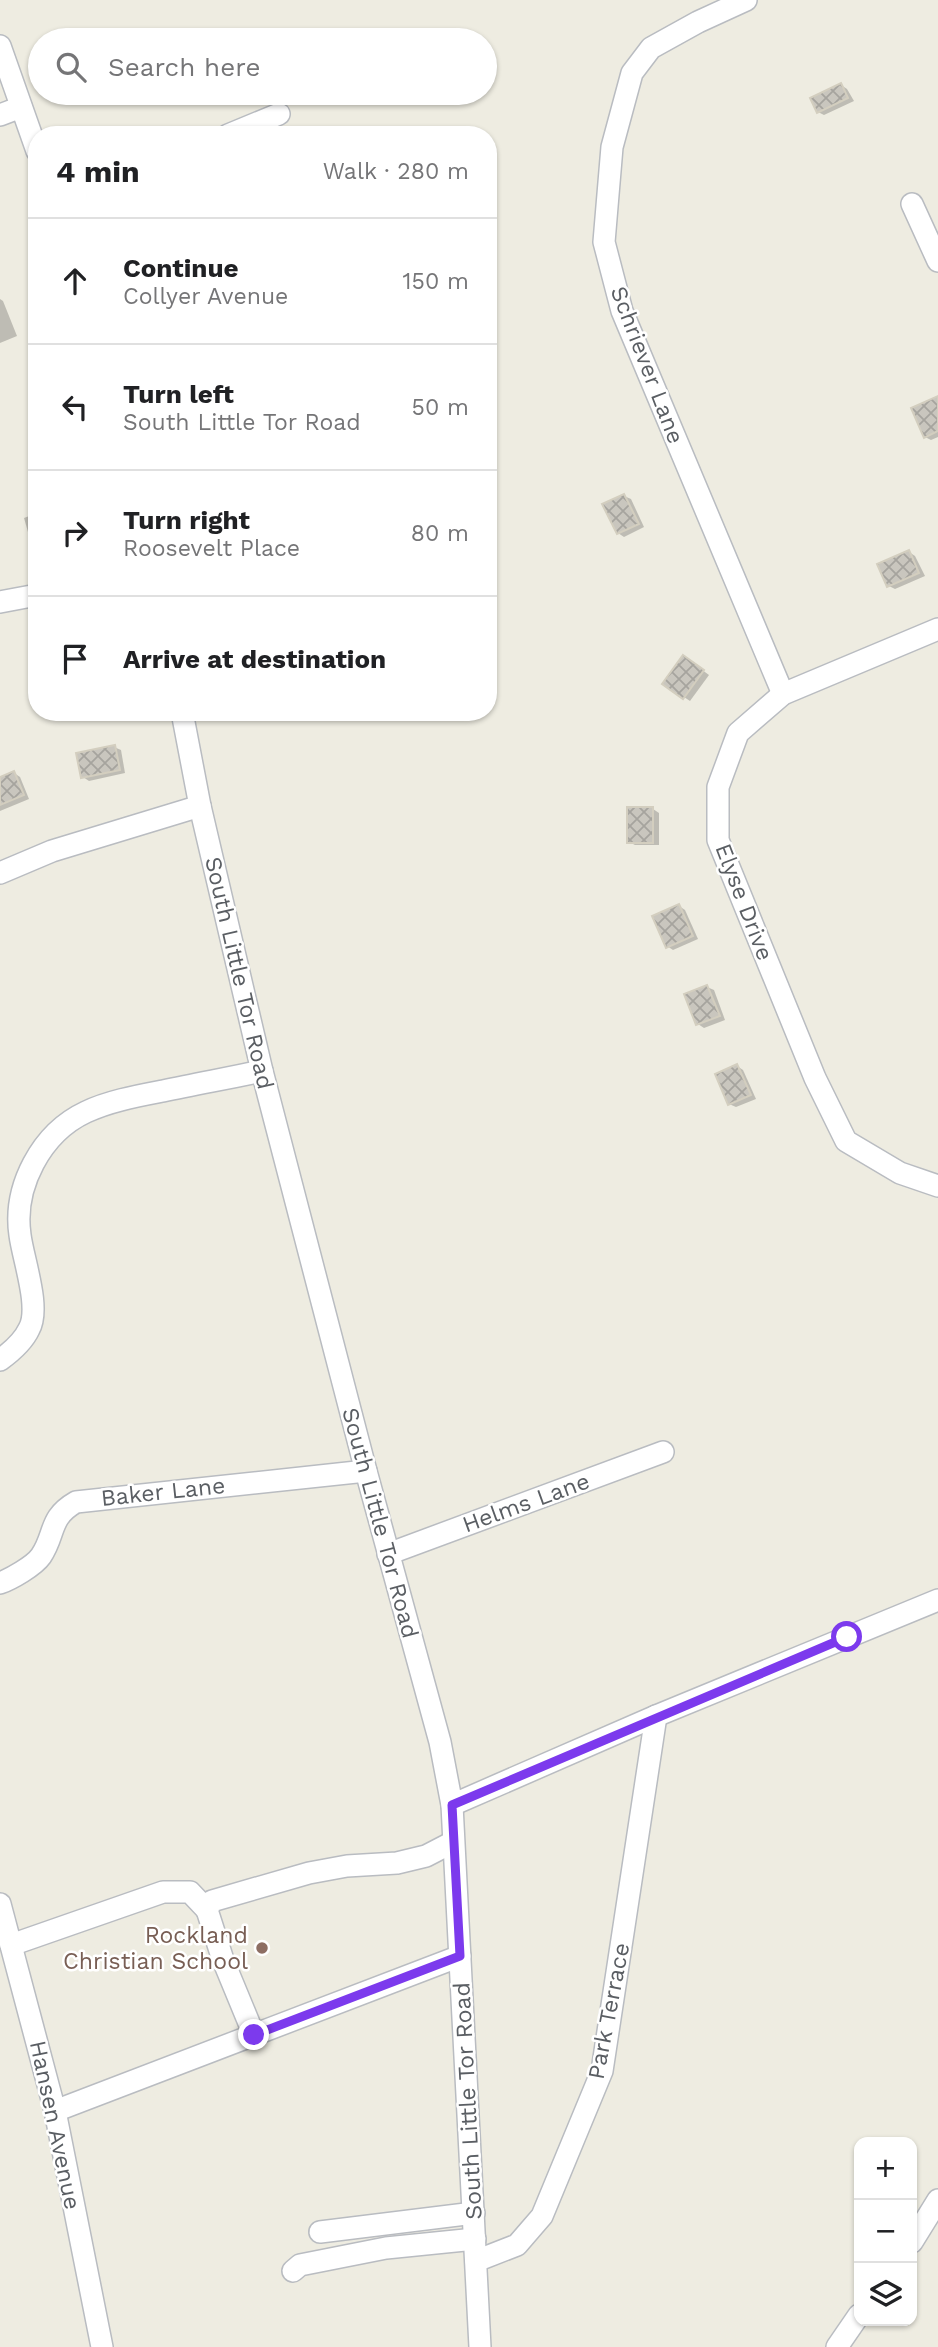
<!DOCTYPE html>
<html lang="en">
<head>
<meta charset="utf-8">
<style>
  :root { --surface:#fff; --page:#f6f6f6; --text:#202124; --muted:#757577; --line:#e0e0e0 }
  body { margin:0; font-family:"Work Sans",sans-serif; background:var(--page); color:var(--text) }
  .controls { position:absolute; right:21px; bottom:21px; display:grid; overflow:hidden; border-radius:14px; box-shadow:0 2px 5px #0004 }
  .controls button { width:63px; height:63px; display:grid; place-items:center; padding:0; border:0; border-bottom:2px solid var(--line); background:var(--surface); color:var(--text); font:35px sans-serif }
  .stop { position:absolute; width:21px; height:21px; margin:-16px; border:5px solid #7c3aed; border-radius:50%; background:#fff }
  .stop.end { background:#7c3aed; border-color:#fff; box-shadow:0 2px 7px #0008 }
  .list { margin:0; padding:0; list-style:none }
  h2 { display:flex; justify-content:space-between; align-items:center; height:91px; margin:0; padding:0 28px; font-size:30px }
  h2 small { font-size:23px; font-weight:400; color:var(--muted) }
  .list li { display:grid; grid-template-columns:46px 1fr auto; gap:21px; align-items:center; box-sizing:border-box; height:126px; padding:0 28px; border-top:2px solid var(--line) }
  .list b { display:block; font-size:26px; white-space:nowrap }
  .list p { margin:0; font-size:23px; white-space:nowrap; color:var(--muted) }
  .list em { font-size:23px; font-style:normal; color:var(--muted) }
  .icon { flex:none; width:38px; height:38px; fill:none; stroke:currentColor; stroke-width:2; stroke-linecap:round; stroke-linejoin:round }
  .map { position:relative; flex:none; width:938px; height:2347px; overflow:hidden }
  .search { position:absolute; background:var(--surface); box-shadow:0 2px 5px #0004; left:28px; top:28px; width:469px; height:77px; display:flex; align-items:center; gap:18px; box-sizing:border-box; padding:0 24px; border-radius:38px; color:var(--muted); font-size:26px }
  .panel { position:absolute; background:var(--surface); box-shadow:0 2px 5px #0004; left:28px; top:126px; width:469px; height:595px; border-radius:28px }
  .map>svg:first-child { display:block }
  .shadow { fill:#0003 }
  .building { fill:url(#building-cross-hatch); stroke:#d3cebf; stroke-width:2 }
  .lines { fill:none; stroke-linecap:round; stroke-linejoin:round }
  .minor-casing { stroke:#b9bcc1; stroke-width:24 }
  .minor { stroke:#fff; stroke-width:21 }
  .route { stroke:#7c3aed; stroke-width:9 }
  .education-dot { fill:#8d6e63; stroke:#fff; stroke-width:2.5 }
  .labels { text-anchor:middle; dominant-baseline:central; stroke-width:5; stroke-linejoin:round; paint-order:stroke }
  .street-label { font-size:23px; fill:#5a5e63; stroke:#fff }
  .education-label { font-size:23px; fill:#785e54; stroke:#fff; text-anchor:end }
</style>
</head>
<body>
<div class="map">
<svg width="938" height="2347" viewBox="0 0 938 2347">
  <defs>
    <pattern id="building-cross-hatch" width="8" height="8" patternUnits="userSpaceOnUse" patternTransform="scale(1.75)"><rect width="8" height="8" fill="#c9c6be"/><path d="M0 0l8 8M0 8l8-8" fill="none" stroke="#a6a49e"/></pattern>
  </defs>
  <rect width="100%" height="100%" fill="#eeece1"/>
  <g class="shadow">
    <path d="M841 85 847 89 854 101 824 115 818 112Z"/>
    <path d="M0 299 3 301 17 336 0 343Z"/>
    <path d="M938 401V437L931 440 925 437Z"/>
    <path d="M624 496 631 499 644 527 624 537 618 533Z"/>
    <path d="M37 513V543L30 539 24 518Z"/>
    <path d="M909 552 915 556 925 576 895 589 889 586Z"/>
    <path d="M690 661 709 675 690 701 684 697Z"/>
    <path d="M114 747 121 750 125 773 89 781 83 777Z"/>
    <path d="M14 773 20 777 29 799 0 811V779Z"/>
    <path d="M653 809 659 813V845H635L629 842Z"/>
    <path d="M679 906 685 910 698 939 673 950 667 946Z"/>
    <path d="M707 987 714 990 725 1020 704 1028 698 1024Z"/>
    <path d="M737 1066 743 1070 756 1099 736 1107 729 1104Z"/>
  </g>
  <g class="building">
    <path d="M841 83 848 98 817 113 810 98Z"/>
    <path d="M938 396V431L924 438 911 408Z"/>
    <path d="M624 494 639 524 617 534 602 504Z"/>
    <path d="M909 550 919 573 887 587 877 564Z"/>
    <path d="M683 655 704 670 683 699 662 684Z"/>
    <path d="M115 745 120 770 81 778 76 753Z"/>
    <path d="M14 771 24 795 0 805V777Z"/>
    <rect x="627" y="807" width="26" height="36"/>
    <path d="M679 904 693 936 666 948 652 916Z"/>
    <path d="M707 985 720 1016 696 1025 684 994Z"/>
    <path d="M737 1064 751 1095 728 1105 715 1074Z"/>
  </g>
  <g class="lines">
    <g class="minor-casing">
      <g id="minor">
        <path d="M746 0 698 22 651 48 632 73 612 147 604 242 622 311 783 694"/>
        <path d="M0 46 37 151"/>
        <path d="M0 115 21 107"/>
        <path d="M228 135 279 114"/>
        <path d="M912 204 938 261"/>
        <path d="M0 602 37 595"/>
        <path d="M938 629 783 694 738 733 718 787V840L815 1078 846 1141 900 1173 938 1186"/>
        <path d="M182 712 200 806 262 1071 366 1471 440 1742 452 1805 480 2347"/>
        <path d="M0 873 52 851 200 806"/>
        <path d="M0 1360C11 1352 23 1342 29 1329 41 1308 23 1259 20 1235 13 1187 41 1133 86 1112 109 1101 137 1096 163 1091 196 1084 229 1078 262 1071"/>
        <path d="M388 1554 663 1452"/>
        <path d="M0 1583C11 1579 34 1566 41 1556 56 1534 48 1518 76 1502L366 1471"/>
        <path d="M452 1805 656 1716 938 1600"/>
        <path d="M0 1904 55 2111 102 2347"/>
        <path d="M11 1945 163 1892H190L207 1910"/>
        <path d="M254 2035 223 1960 207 1910 212 1901 309 1873 347 1866 397 1863 426 1856 453 1842"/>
        <path d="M55 2111 460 1956"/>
        <path d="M320 2232 474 2213"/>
        <path d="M912 2242 938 2200"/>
        <path d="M476 2261 517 2245 542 2216 602 2071 656 1716"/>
        <path d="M293 2271 300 2265 386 2248 475 2239"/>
        <path d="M837 2347 859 2315"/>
      </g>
    </g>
    <use href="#minor" class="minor"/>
  </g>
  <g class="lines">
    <path class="route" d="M254 2035 460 1956 452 1805 847 1637"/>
  </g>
  <circle class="education-dot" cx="262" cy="1948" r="7"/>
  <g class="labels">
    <g class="street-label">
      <text transform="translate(647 365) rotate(69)">Schriever Lane</text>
      <text transform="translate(744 902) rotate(69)">Elyse Drive</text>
      <text transform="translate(239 973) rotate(77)">South Little Tor Road</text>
      <text transform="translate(163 1492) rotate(-6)">Baker Lane</text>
      <text transform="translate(526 1503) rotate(-20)">Helms Lane</text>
      <text transform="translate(380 1523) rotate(75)">South Little Tor Road</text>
      <text transform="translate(609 2011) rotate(-79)">Park Terrace</text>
      <text transform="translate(468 2101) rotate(-93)">South Little Tor Road</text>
      <text transform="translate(55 2125) rotate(78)">Hansen Avenue</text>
    </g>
    <g class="education-label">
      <text x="248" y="1935">Rockland<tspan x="248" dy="26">Christian School</tspan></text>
    </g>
  </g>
</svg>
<div class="controls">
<button>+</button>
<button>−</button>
<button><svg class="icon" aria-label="layers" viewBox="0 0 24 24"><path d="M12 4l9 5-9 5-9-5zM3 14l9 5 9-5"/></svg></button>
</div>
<div class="stop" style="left:847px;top:1637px"></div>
<div class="stop end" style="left:254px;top:2035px"></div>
<div class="search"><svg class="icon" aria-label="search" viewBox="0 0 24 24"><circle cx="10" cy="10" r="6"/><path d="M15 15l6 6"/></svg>Search here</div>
<section class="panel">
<h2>4 min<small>Walk · 280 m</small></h2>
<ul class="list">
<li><svg class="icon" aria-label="ahead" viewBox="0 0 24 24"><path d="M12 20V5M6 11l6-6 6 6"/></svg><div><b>Continue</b><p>Collyer Avenue</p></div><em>150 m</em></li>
<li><svg class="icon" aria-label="left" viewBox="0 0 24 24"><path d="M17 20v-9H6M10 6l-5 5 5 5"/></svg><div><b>Turn left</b><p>South Little Tor Road</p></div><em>50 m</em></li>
<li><svg class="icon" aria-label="right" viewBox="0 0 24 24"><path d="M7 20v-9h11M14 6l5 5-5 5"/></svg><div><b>Turn right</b><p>Roosevelt Place</p></div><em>80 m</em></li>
<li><svg class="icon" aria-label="arrive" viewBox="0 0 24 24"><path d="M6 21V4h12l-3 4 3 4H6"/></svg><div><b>Arrive at destination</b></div></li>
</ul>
</section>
</div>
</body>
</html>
